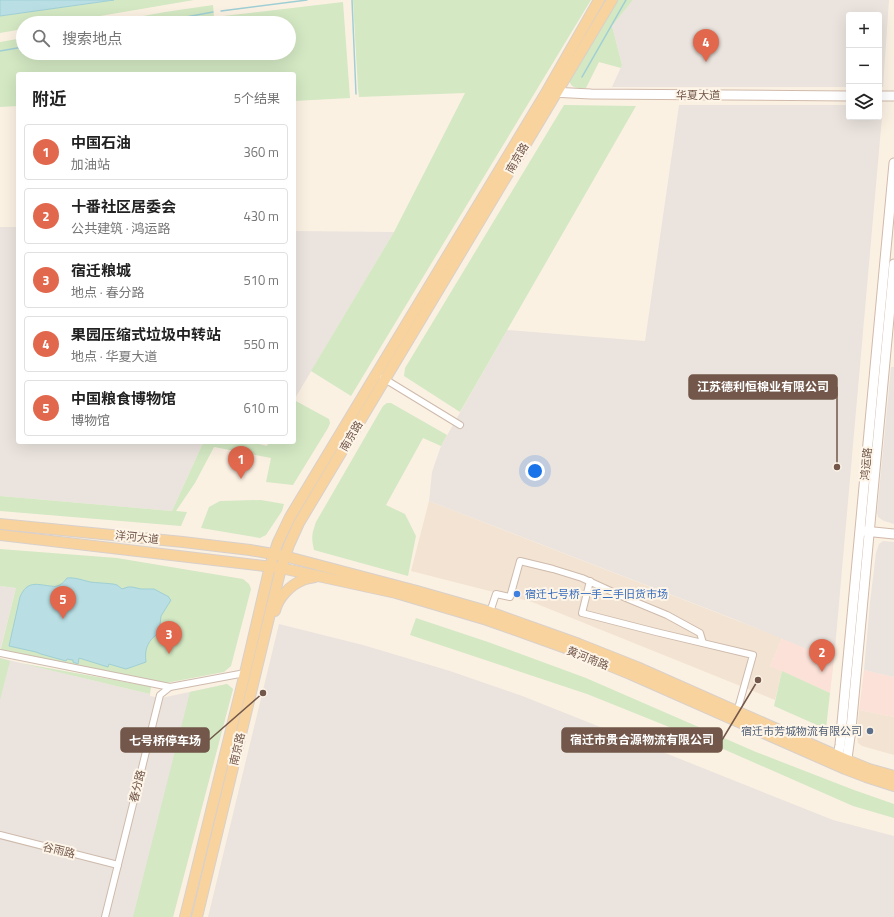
<!DOCTYPE html>
<html lang="zh">
<head>
<meta charset="utf-8">
<style>
  :root { --surface:#fff; --page:#f2f2f2; --text:#222; --muted:#767676; --line:#e0e0e0; --accent:#e1684d }
  body { margin:0; font-family:"Titillium Web","Noto Sans SC",sans-serif; background:var(--page); color:var(--text) }
  .controls { position:absolute; right:12px; top:12px; display:grid; overflow:hidden; border-radius:4px; box-shadow:0 4px 16px #0002 }
  .controls button { width:36px; height:36px; display:grid; place-items:center; padding:0; border:0; border-bottom:1px solid var(--line); background:var(--surface); color:var(--text); font:20px sans-serif }
  .you { position:absolute; left:535px; top:471px; width:14px; height:14px; margin:-10px; border:3px solid #fff; border-radius:50%; background:#1a73e8; box-shadow:0 0 0 6px #1a73e833 }
  .badge { display:grid; place-items:center; width:26px; height:26px; border-radius:50%; background:var(--accent); color:#fff; font-size:13px; font-weight:700 }
  .pin { position:absolute; translate:-50% -33px; filter:drop-shadow(0 1px 2px #0008) }
  .pin::after { content:''; position:absolute; top:21px; width:14px; height:12px; background:inherit; clip-path:polygon(0 0,100% 0,50% 100%) }
  .list { margin:0; padding:0; list-style:none }
  h2 { display:flex; justify-content:space-between; align-items:center; height:52px; margin:0; padding:0 16px; font-size:17px }
  h2 small { font-size:13px; font-weight:400; color:var(--muted) }
  .list li { display:grid; grid-template-columns:26px 1fr auto; gap:12px; align-items:center; box-sizing:border-box; height:56px; margin:0 8px 8px; padding:0 8px; border:1px solid var(--line); border-radius:4px }
  .list b { display:block; font-size:15px; white-space:nowrap }
  .list p { margin:0; font-size:13px; white-space:nowrap; color:var(--muted) }
  .list em { font-size:13px; font-style:normal; color:var(--muted) }
  .icon { flex:none; width:22px; height:22px; fill:none; stroke:currentColor; stroke-width:2; stroke-linecap:round; stroke-linejoin:round }
  .map { position:relative; flex:none; width:894px; height:917px; overflow:hidden }
  .search { position:absolute; background:var(--surface); box-shadow:0 4px 16px #0002; left:16px; top:16px; width:280px; height:44px; display:flex; align-items:center; gap:10px; box-sizing:border-box; padding:0 14px; border-radius:22px; color:var(--muted); font-size:15px }
  .panel { position:absolute; background:var(--surface); box-shadow:0 4px 16px #0002; left:16px; top:72px; width:280px; height:372px; border-radius:4px }
  .map>svg:first-child { display:block }
  .residential { fill:#f3e3d2 }
  .commercial { fill:#fbe1d7 }
  .industrial { fill:#ebe4de }
  .green { fill:#d3e8c3 }
  .water { fill:#b9dfe4; stroke:#9fcfd5 }
  .lines { fill:none; stroke-linecap:round; stroke-linejoin:round }
  .stream { stroke:#9fcfd5; stroke-width:1.5 }
  .street-casing { stroke:#cebbad; stroke-width:8 }
  .secondary-casing { stroke:#d1baab; stroke-width:11 }
  .primary-casing { stroke:#d8d0cc; stroke-width:12 }
  .street { stroke:#fff; stroke-width:6 }
  .secondary { stroke:#fff; stroke-width:9 }
  .primary { stroke:#f8d39e; stroke-width:10 }
  .shop-dot { fill:#3f7fe0; stroke:#fef5e9; stroke-width:1.5 }
  .service-dot { fill:#5c6f8a; stroke:#fef5e9; stroke-width:1.5 }
  .labels { text-anchor:middle; dominant-baseline:central; stroke-width:4; stroke-linejoin:round; paint-order:stroke }
  .street-label { font-size:11px; fill:#72574a; stroke:#fef5e9 }
  .shop-label { font-size:11px; fill:#366cbe; stroke:#fef5e9; text-anchor:start }
  .service-label { font-size:11px; fill:#4e5e75; stroke:#fef5e9; text-anchor:end }
  .leader { fill:none; stroke:#72574a; stroke-width:1.5 }
  .callout-dot { fill:#72574a; stroke:#fef5e9; stroke-width:1.5 }
  .callout { fill:#72574a; stroke:#72574a; stroke-width:1.5 }
  .callout-label { font-size:12px; text-anchor:middle; font-weight:bold; fill:#fff }
</style>
</head>
<body>
<div class="map">
<svg width="894" height="917" viewBox="0 0 894 917">
  <rect width="100%" height="100%" fill="#fbf1e3"/>
  <g class="residential">
    <path d="M429 501 782 638 770 666 782 671 775 700 532 602 411 571Z"/>
    <path d="M859 710 894 717V755L862 746 858 743 857 737Z"/>
  </g>
  <g class="commercial">
    <path d="M782 638 834 660 830 693 770 666Z"/>
    <path d="M864 670 894 677V717L859 710Z"/>
  </g>
  <g class="industrial">
    <path d="M633 0H889L883 87H879V15H849V87H612L622 65 612 26Z"/>
    <path d="M679 105H849V117H879V110L882 117 834 660 734 619 429 501 432 472 441 446 507 330 645 341Z"/>
    <path d="M0 227H18V442H204L203 443 172 511 0 496Z"/>
    <path d="M294 231 394 232 294 400Z"/>
    <path d="M891 367H894V524L884 521 878 517 877 513Z"/>
    <path d="M883 541 894 542V677L864 670 870 602 876 553 879 544Z"/>
    <path d="M0 586 16 588 0 651Z"/>
    <path d="M279 624 363 645 450 671 525 697 833 820 894 836V917H208Z"/>
    <path d="M0 658 150 694V696L161 698 227 684 233 689 173 917H0Z"/>
  </g>
  <g class="green">
    <path d="M114 0H194L59 23H23V29L0 33V16Z"/>
    <path d="M353 0H591L351 396 311 371 394 232 465 93 359 97 358 89Z"/>
    <path d="M615 0H633L612 26 622 65 621 68 599 62 586 88C577 88 570 89 569 78Z"/>
    <path d="M343 2 350 98 294 101V74H18V106L0 107V42L23 38V53H289V23H105L165 12 213 5 214 17 223 16Z"/>
    <path d="M564 105 636 106 460 412 404 376 405 368Z"/>
    <path d="M294 400 329 419 330 423 328 428 293 485 266 482 271 458 214 447 195 483 176 511 187 512 181 526 0 511V496L172 511 203 443 204 442H251L267 446 269 442H294Z"/>
    <path d="M387 403H391L447 435 441 446 423 438 386 505 405 514 416 536 408 576 314 550C311 537 312 534 316 522L383 406Z"/>
    <path d="M261 500 284 504 282 511 266 535 260 538 201 528 209 507 220 501Z"/>
    <path d="M0 549 117 558 243 579 249 584 251 589 231 666 224 672 166 683 0 652 16 588 0 586Z"/>
    <path d="M416 618 488 642 586 678 756 752 854 790 894 804V818L853 806 714 745 587 694 410 635Z"/>
    <path d="M0 658 10 661 0 700Z"/>
    <path d="M20 663 148 686 151 687 150 694Z"/>
    <path d="M782 671 830 693 826 729 774 706Z"/>
    <path d="M227 684 233 689 173 917H133L190 692Z"/>
  </g>
  <g class="water">
    <path d="M0 0H114L0 16Z"/>
    <path d="M67 578C74 577 82 580 90 582 97 583 105 583 113 584L117 585 122 589 128 587H132L141 589H154L169 597V598L171 600 161 616 159 633C148 640 144 649 146 662L126 669 109 664 108 667 79 658 78 664 73 662V660L67 659 66 661 41 654 36 652 9 646 20 597C27 581 35 584 50 586 52 586 55 587 57 586 61 585 64 582 67 578Z"/>
  </g>
  <g class="lines">
    <g class="stream">
      <path d="M352 0 356 94"/>
      <path d="M221 11 307 0"/>
      <path d="M153 23 213 12"/>
      <path d="M0 51 23 47"/>
      <path d="M582 77 626 0"/>
    </g>
    <g class="street-casing">
      <g id="street">
        <path d="M383 378 460 425"/>
        <path d="M590 581 582 613 656 632 753 655 737 712"/>
        <path d="M490 612 496 594 510 597 520 561 553 569 582 578 626 598 667 615 700 633 703 643"/>
        <path d="M0 653 170 687"/>
        <path d="M0 835 118 865"/>
        <path d="M105 917 160 695 170 687 245 673"/>
      </g>
    </g>
    <g class="secondary-casing">
      <g id="secondary">
        <path d="M551 92 591 94 849 96"/>
        <path d="M879 96H894"/>
        <path d="M864 531 894 534"/>
        <path d="M837 762 840 745 894 163"/>
        <path d="M846 766 851 729 894 264"/>
      </g>
    </g>
    <g class="primary-casing">
      <g id="primary">
        <path d="M0 524 183 542 250 550 284 556 417 591 487 611 579 644 637 667 847 760 869 769 894 776"/>
        <path d="M0 535 281 568 396 593 487 620 574 651 630 674 845 769 866 777 894 786"/>
        <path d="M275 611C278 598 290 585 303 580 307 578 311 578 315 577"/>
        <path d="M185 917 245 673 270 566 278 542 290 517 547 91 599 0"/>
        <path d="M197 917 281 568 289 545 299 523 612 0"/>
      </g>
    </g>
    <use href="#street" class="street"/>
    <use href="#secondary" class="secondary"/>
    <use href="#primary" class="primary"/>
  </g>
  <circle class="shop-dot" cx="517" cy="594" r="4"/>
  <circle class="service-dot" cx="870" cy="731" r="4"/>
  <g class="labels">
    <g class="street-label">
      <text x="698" y="95">华夏大道</text>
      <text transform="translate(517 158) rotate(-59)">南京路</text>
      <text transform="translate(351 436) rotate(-59)">南京路</text>
      <text transform="translate(866 464) rotate(-85)">鸿运路</text>
      <text transform="translate(137 537) rotate(6)">洋河大道</text>
      <text transform="translate(588 658) rotate(22)">黄河南路</text>
      <text transform="translate(237 749) rotate(-77)">南京路</text>
      <text transform="translate(137 786) rotate(-76)">春分路</text>
      <text transform="translate(59 850) rotate(14)">谷雨路</text>
    </g>
    <g class="shop-label">
      <text x="525" y="594">宿迁七号桥一手二手旧货市场</text>
    </g>
    <g class="service-label">
      <text x="862" y="731">宿迁市芳城物流有限公司</text>
    </g>
  </g>
  <path class="leader" d="M837 467L837 387M758 680L722 740M263 693L209 740"/>
  <g class="callout-dot">
    <circle cx="837" cy="467" r="4"/>
    <circle cx="758" cy="680" r="4"/>
    <circle cx="263" cy="693" r="4"/>
  </g>
  <g class="callout">
    <rect x="689" y="375" width="148" height="24" rx="4"/>
    <rect x="562" y="728" width="160" height="24" rx="4"/>
    <rect x="121" y="728" width="88" height="24" rx="4"/>
  </g>
  <g class="callout-label">
    <text x="763" y="391">江苏德利恒棉业有限公司</text>
    <text x="642" y="744">宿迁市贵合源物流有限公司</text>
    <text x="165" y="745">七号桥停车场</text>
  </g>
</svg>
<div class="controls">
<button>+</button>
<button>−</button>
<button><svg class="icon" aria-label="layers" viewBox="0 0 24 24"><path d="M12 4l9 5-9 5-9-5zM3 14l9 5 9-5"/></svg></button>
</div>
<div class="you"></div>
<div class="pin badge" style="left:241px;top:479px">1</div>
<div class="pin badge" style="left:822px;top:672px">2</div>
<div class="pin badge" style="left:169px;top:654px">3</div>
<div class="pin badge" style="left:706px;top:62px">4</div>
<div class="pin badge" style="left:63px;top:619px">5</div>
<div class="search"><svg class="icon" aria-label="search" viewBox="0 0 24 24"><circle cx="10" cy="10" r="6"/><path d="M15 15l6 6"/></svg>搜索地点</div>
<section class="panel">
<h2>附近<small>5个结果</small></h2>
<ul class="list">
<li><span class="badge">1</span><div><b>中国石油</b><p>加油站</p></div><em>360 m</em></li>
<li><span class="badge">2</span><div><b>十番社区居委会</b><p>公共建筑 · 鸿运路</p></div><em>430 m</em></li>
<li><span class="badge">3</span><div><b>宿迁粮城</b><p>地点 · 春分路</p></div><em>510 m</em></li>
<li><span class="badge">4</span><div><b>果园压缩式垃圾中转站</b><p>地点 · 华夏大道</p></div><em>550 m</em></li>
<li><span class="badge">5</span><div><b>中国粮食博物馆</b><p>博物馆</p></div><em>610 m</em></li>
</ul>
</section>
</div>
</body>
</html>
